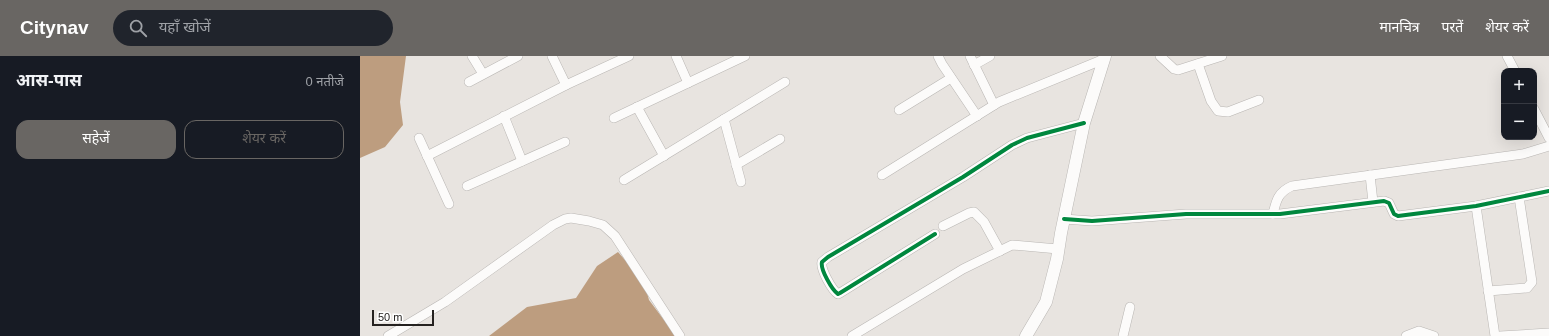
<!DOCTYPE html>
<html lang="hi">
<head>
<meta charset="utf-8">
<style>
  :root { --surface:#171b24; --page:#20242c; --text:#f1f3f6; --muted:#9ea1a6; --line:#363941; --accent:#696663 }
  body { margin:0; font-family:Helvetica,"Noto Sans Devanagari",sans-serif; background:var(--page); color:var(--text) }
  .controls { position:absolute; right:12px; top:12px; display:grid; overflow:hidden; border-radius:8px; box-shadow:0 4px 16px #0002 }
  .controls button { width:36px; height:36px; display:grid; place-items:center; padding:0; border:0; border-bottom:1px solid var(--line); background:var(--surface); color:var(--text); font:20px sans-serif }
  .scale { position:absolute; left:12px; bottom:10px; width:62px; box-sizing:border-box; padding-left:4px; border:2px solid #252220; border-top:0; font-size:11px; line-height:14px; white-space:nowrap; color:#252220; -webkit-text-stroke:3px #fff; paint-order:stroke }
  .list { margin:0; padding:0; list-style:none }
  h2 { display:flex; justify-content:space-between; align-items:center; height:52px; margin:0; padding:0 16px; font-size:17px }
  h2 small { font-size:13px; font-weight:400; color:var(--muted) }
  .actions { display:flex; gap:8px; padding:12px 16px }
  .actions a { flex:1; padding:9px 0; border:1px solid var(--accent); border-radius:12px; text-align:center; font-size:14px; color:var(--accent) }
  .actions .main { background:var(--accent); color:#fff }
  .icon { flex:none; width:22px; height:22px; fill:none; stroke:currentColor; stroke-width:2; stroke-linecap:round; stroke-linejoin:round }
  .map { position:relative; flex:none; width:1189px; height:280px; overflow:hidden }
  header { display:flex; align-items:center; gap:24px; box-sizing:border-box; height:56px; padding:0 20px; background:var(--accent); color:#fff }
  header strong { font-size:19px }
  nav { display:flex; gap:22px; margin-inline-start:auto; font-size:14px }
  .search { width:280px; height:36px; background:var(--page); display:flex; align-items:center; gap:10px; box-sizing:border-box; padding:0 14px; border-radius:22px; color:var(--muted); font-size:15px }
  main { display:flex }
  aside { flex:1; background:var(--surface) }
  .map>svg:first-child { display:block }
  .water { fill:#bd9d7f }
  .lines { fill:none; stroke-linecap:round; stroke-linejoin:round }
  .minor-casing { stroke:#b9b6b3; stroke-width:10 }
  .tertiary-casing { stroke:#b9b6b3; stroke-width:13 }
  .minor { stroke:#fcfbfa; stroke-width:9 }
  .tertiary { stroke:#fcfbfa; stroke-width:12 }
  .cycleway-casing { stroke:#fff; stroke-width:6 }
  .cycleway { stroke:#00873e; stroke-width:4 }
</style>
</head>
<body>
<header>
<strong>Citynav</strong>
<div class="search"><svg class="icon" aria-label="search" viewBox="0 0 24 24"><circle cx="10" cy="10" r="6"/><path d="M15 15l6 6"/></svg>यहाँ खोजें</div>
<nav><a>मानचित्र</a><a>परतें</a><a>शेयर करें</a></nav>
</header>
<main>
<aside>
<h2>आस-पास<small>0 नतीजे</small></h2>
<ul class="list">
</ul>
<div class="actions"><a class="main">सहेजें</a><a>शेयर करें</a></div>
</aside>
<div class="map">
<svg width="1189" height="280" viewBox="0 0 1189 280">
  <rect width="100%" height="100%" fill="#e8e4e0"/>
  <g class="water">
    <path d="M0 0H46L40 46 43 69 25 91 0 102Z"/>
    <path d="M258 196 284 226 289 244 316 280H129L167 251 216 242 237 210Z"/>
  </g>
  <g class="lines">
    <g class="minor-casing">
      <g id="minor">
        <path d="M112 0 123 18"/>
        <path d="M192 0 206 29"/>
        <path d="M316 0 328 27"/>
        <path d="M578 0 582 8 617 60"/>
        <path d="M610 0 634 49"/>
        <path d="M800 0 814 13 818 14 862 0"/>
        <path d="M1147 0 1155 15"/>
        <path d="M838 8 851 45 858 55 868 56 899 44"/>
        <path d="M614 9 630 0"/>
        <path d="M109 26 158 0"/>
        <path d="M277 51 304 100"/>
        <path d="M1174 53 1189 82"/>
        <path d="M539 54 591 22"/>
        <path d="M144 60 162 105"/>
        <path d="M254 62 385 0"/>
        <path d="M364 63 381 126"/>
        <path d="M59 82 89 148"/>
        <path d="M67 100 206 29 269 0"/>
        <path d="M376 109 420 83"/>
        <path d="M522 119 639 46 744 3"/>
        <path d="M1010 119 1013 146"/>
        <path d="M264 124 425 26"/>
        <path d="M107 130 205 86"/>
        <path d="M1116 150 1135 280"/>
        <path d="M913 158C916 145 918 136 932 130L1163 98 1189 90"/>
        <path d="M704 163 732 165 826 158H920L1024 145 1029 147 1034 158 1038 160 1116 150 1189 135"/>
        <path d="M583 170 609 157 614 156 624 166 640 195"/>
        <path d="M575 178 480 237 478 238C472 234 460 213 462 206L468 201 603 121 652 89 667 82 724 67"/>
        <path d="M1128 235 1167 232 1172 226 1159 141"/>
        <path d="M28 280 85 246 193 169 205 163 211 162 229 165 243 169 255 180 320 280"/>
        <path d="M492 280 603 213 652 189 698 193"/>
        <path d="M763 280 770 251"/>
        <path d="M1046 280 1059 275 1074 280"/>
        <path d="M1140 280 1189 277"/>
      </g>
    </g>
    <g class="tertiary-casing">
      <path id="tertiary" d="M666 280 686 246 697 203 701 177 724 67 745 0"/>
    </g>
    <use href="#minor" class="minor"/>
    <use href="#tertiary" class="tertiary"/>
    <g class="cycleway-casing">
      <g id="cycleway">
        <path d="M704 163 732 165 826 158H920L1024 145 1029 147 1034 158 1038 160 1116 150 1189 135"/>
        <path d="M575 178 480 237 478 238C472 234 460 213 462 206L468 201 603 121 652 89 667 82 724 67"/>
      </g>
    </g>
    <use href="#cycleway" class="cycleway"/>
  </g>
</svg>
<div class="controls">
<button>+</button>
<button>−</button>
</div>
<div class="scale">50 m</div>
</div>
</main>
</body>
</html>
